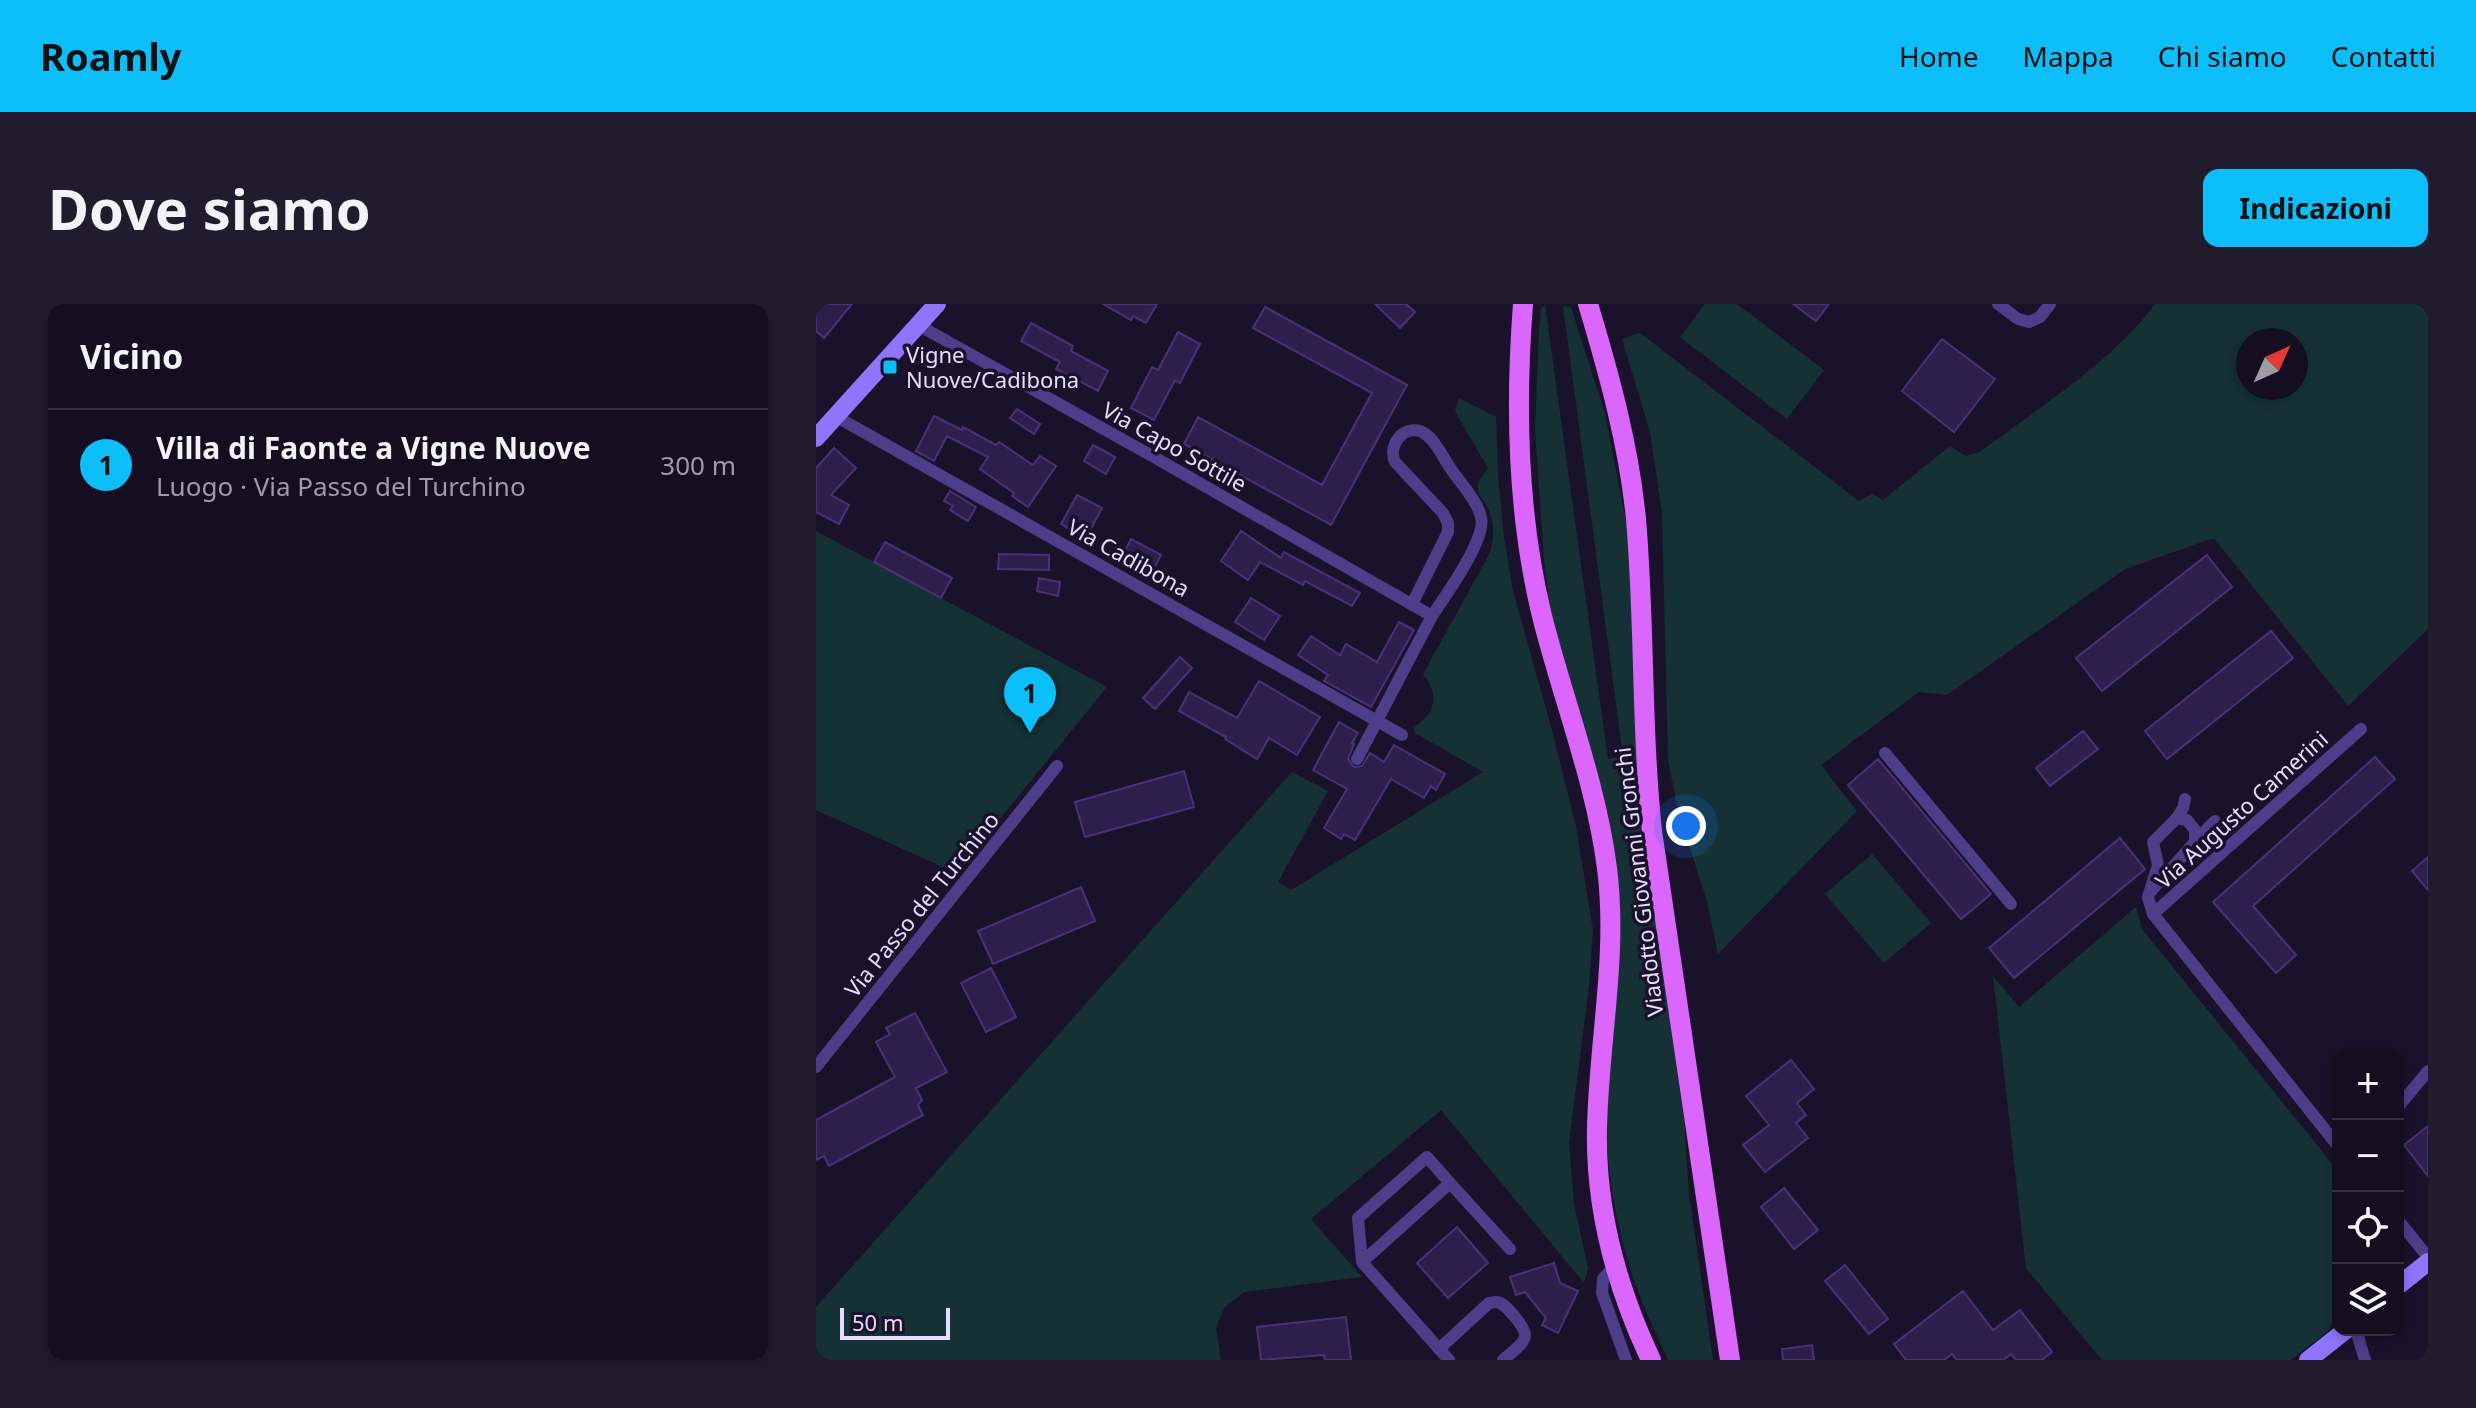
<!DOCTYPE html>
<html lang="it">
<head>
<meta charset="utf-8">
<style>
  :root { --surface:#140e20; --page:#211c2d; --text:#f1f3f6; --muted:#9d9ca5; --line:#332e3e; --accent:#0cbefa }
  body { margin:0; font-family:"Noto Sans",sans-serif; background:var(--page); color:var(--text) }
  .controls { position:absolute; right:24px; bottom:24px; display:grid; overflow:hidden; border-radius:16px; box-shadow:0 4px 12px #0003 }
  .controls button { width:72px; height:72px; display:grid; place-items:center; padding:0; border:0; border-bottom:2px solid var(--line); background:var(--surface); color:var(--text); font:40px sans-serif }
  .compass { position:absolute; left:1420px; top:24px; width:72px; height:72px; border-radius:50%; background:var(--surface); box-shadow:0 4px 12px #0003; rotate:45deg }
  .scale { position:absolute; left:24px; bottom:20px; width:110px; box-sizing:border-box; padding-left:8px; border:4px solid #e6dcfe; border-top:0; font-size:22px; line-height:28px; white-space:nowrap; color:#e6dcfe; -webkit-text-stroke:6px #1a122b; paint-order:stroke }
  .you { position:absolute; left:870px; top:522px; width:28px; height:28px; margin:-20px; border:6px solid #fff; border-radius:50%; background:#1a73e8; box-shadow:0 0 0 12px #1a73e833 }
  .badge { display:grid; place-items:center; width:52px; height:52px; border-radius:50%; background:var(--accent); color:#111; font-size:26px; font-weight:700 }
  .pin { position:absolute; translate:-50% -66px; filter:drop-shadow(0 2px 4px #0008) }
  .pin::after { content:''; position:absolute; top:42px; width:28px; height:24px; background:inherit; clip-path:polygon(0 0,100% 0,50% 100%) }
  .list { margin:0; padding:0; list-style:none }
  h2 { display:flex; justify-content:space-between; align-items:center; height:104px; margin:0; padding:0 32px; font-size:34px }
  h2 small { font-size:26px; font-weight:400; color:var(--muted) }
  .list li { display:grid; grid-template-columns:52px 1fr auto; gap:24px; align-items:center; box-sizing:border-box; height:112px; padding:0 32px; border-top:2px solid var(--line) }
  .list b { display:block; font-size:30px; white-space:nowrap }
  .list p { margin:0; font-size:26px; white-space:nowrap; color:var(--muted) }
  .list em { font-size:26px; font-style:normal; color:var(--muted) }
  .icon { flex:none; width:44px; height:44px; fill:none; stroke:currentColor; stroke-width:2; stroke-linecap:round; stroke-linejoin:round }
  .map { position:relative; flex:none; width:1612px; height:1056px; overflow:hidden; border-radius:16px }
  header { display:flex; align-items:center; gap:48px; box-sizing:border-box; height:112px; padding:0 40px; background:var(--accent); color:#111 }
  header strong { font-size:38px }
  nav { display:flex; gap:44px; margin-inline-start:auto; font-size:28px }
  .intro { display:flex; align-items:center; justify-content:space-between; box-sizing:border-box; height:192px; padding:0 48px }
  h1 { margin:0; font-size:56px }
  .button { padding:20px 36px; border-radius:16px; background:var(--accent); color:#111; font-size:28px; font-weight:700 }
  main { display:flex; gap:48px; padding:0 48px }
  aside { flex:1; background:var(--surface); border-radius:16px; box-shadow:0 4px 12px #0003 }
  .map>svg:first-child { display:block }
  .green { fill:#153135; fill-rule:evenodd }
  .building { fill:#2e1e4c; stroke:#4a3177; stroke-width:2 }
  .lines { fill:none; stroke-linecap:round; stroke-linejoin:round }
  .street { stroke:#4c3e89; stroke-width:12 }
  .secondary { stroke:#8e75fc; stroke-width:18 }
  .primary { stroke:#db66fc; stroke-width:20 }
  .poi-dot { fill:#0cbefa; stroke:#1a122b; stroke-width:3 }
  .labels { text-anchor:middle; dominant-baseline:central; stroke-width:7; stroke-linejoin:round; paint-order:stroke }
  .poi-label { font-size:22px; fill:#e6dcfe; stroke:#1a122b; text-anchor:start }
  .street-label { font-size:22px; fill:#e6dcfe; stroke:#1a122b }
</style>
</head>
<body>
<header>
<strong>Roamly</strong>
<nav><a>Home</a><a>Mappa</a><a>Chi siamo</a><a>Contatti</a></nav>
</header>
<div class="intro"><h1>Dove siamo</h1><a class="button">Indicazioni</a></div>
<main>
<aside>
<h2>Vicino<small></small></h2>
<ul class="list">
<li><span class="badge">1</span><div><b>Villa di Faonte a Vigne Nuove</b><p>Luogo · Via Passo del Turchino</p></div><em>300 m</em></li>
</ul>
</aside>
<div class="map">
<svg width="1612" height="1056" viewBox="0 0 1612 1056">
  <rect width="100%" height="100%" fill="#1a122b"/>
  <g class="green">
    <path d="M889 0H921L1008 66 971 115 864 33Z"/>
    <path d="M1339 0H1612V325L1532 402 1398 234 1309 265 1131 391 1103 388 1005 461 1041 507 902 650 891 597 862 507 852 455 846 209 834 128 806 35 824 29 1043 197 1056 189 1067 196 1134 142 1150 152 1164 148C1222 104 1295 59 1339 0ZM1432 36H1480V84H1432Z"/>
    <path d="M729 1 792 455 807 452 747 2 755 3 789 110 814 238 832 563 868 816 873 890 897 1056H852C842 1033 831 1011 822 987 801 932 791 868 789 809L804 623 736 318 728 256 719 125 723 25 725 5Z"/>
    <path d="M643 94 680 113 682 172 688 233 697 287 736 426 760 522 777 626 773 682 753 839 758 900 772 964 768 979 625 806 495 915 546 973 428 988 409 1003 400 1023 405 1056H0V1003L476 468 512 487 462 578 475 586 667 468 599 429 597 423C620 410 624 390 607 370L674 249C678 233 679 219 672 204 668 196 660 190 662 181 663 175 668 169 672 164L639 107Z"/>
    <path d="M0 227 291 383 140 569 0 506Z"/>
    <path d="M1056 550 1115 619 1068 659 1009 590Z"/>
    <path d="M1320 603 1326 625 1522 867V1002L1513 1026 1475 1056H1286L1210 964 1177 672 1203 703Z"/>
  </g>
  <g class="building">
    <path d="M0 0H36L8 34 0 27Z"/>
    <path d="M287 0H341L330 19 317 12 315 16Z"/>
    <path d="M559 0H590L599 8 584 24Z"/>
    <path d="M977 0H1013L1000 17Z"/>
    <path d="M449 3 591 81 515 221 368 140 382 113 506 181 556 89 437 24Z"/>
    <path d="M215 19 257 42 255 47 292 67 282 87 240 65 244 58 205 37Z"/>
    <path d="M362 28 384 40 364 79 359 76 338 116 315 104 336 63 342 66Z"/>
    <path d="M1126 35 1179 75 1138 128 1086 87Z"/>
    <path d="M201 105 224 120 218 130 194 114Z"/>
    <path d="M118 112 146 126 147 123 180 141 183 138 217 161 224 152 240 162 212 203 196 192 198 189 164 165 172 153 131 132 118 157 100 147Z"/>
    <path d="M277 141 299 153 290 170 268 157Z"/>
    <path d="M18 144 40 164 15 191 33 201 23 220 0 208V164Z"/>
    <path d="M134 187 160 203 152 217 134 206 137 202 128 197Z"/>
    <path d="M261 191 286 204 270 234 245 220Z"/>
    <path d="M425 227 465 254 468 248 544 289 536 302 489 277 487 281 444 258 432 276 405 257Z"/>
    <path d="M315 235 345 251 334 272 304 256Z"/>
    <path d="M69 238 136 274 125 294 58 258Z"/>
    <path d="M183 250 233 251V266L182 265Z"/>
    <path d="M1391 251 1416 283 1286 387 1260 354Z"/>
    <path d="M223 274 244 278 242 292 221 287Z"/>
    <path d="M435 294 464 312 448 336 419 318Z"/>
    <path d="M583 318 598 326 555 403 508 377 512 371 482 351 495 332 524 351 530 340 561 358Z"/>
    <path d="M1455 327 1477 354 1351 455 1329 427Z"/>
    <path d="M364 353 376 364 339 405 327 394Z"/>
    <path d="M443 377 504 413 481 451 453 434 441 455 409 435 410 433 363 407 373 388 421 414Z"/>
    <path d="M523 418 542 429 536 439 538 440 532 455 538 463 546 462 554 449 568 458 578 441 629 470 620 486 615 482 608 494 575 475 539 536 528 530 525 535 508 524 531 485 497 466Z"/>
    <path d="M1267 427 1282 445 1234 482 1220 464Z"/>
    <path d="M1559 453 1579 475 1437 602 1480 651 1460 669 1397 598Z"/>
    <path d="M1062 455 1175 590 1145 615 1032 481Z"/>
    <path d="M368 467 378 503 269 533 259 498Z"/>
    <path d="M1304 534 1329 565 1198 674 1173 644Z"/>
    <path d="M1612 553V586L1596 567Z"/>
    <path d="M265 583 279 617 177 660 162 627Z"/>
    <path d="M175 664 200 713 170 728 145 679Z"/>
    <path d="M99 709 131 768 100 784 106 796 102 801 107 811 13 862 8 852 0 856V816L79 773 60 738 74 730 70 724Z"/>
    <path d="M975 756 998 785 981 799 990 811 980 819 992 834 949 868 927 841 953 821 930 792Z"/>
    <path d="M1612 822V872L1588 841Z"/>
    <path d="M968 884 1002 926 978 945 945 903Z"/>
    <path d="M641 923 672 959 632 994 601 959Z"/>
    <path d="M738 959 744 979 762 987 742 1029 726 1021 730 1014 709 988 700 991 694 973Z"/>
    <path d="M1029 961 1072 1015 1053 1030 1009 977Z"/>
    <path d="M1147 987 1177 1026 1204 1006 1236 1048 1226 1056H1200L1195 1050 1187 1056H1141L1136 1050 1128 1056H1090L1078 1040Z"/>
    <path d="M530 1013 535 1056H509L508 1051 445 1056 441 1023Z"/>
    <path d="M996 1041 998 1056H967L966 1045Z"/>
  </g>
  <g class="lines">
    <g class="street">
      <path d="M1182 0 1202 15 1213 18 1224 13 1234 0"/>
      <path d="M102 21 345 157 616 312C629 292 671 235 665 213 661 196 645 180 635 165 627 154 618 132 604 127 585 122 572 143 579 158L627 209 632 219V228L596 300"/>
      <path d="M19 112 586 431"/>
      <path d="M1069 449 1195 600"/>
      <path d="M541 455 616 312"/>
      <path d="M1361 514 1367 504 1369 495"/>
      <path d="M1379 538 1399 517"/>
      <path d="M1335 587 1379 538V526L1371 516 1361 514 1337 538 1342 561 1332 593 1337 610"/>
      <path d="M0 763 241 462"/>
      <path d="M1582 803 1612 767"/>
      <path d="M1522 842 1337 610 1545 425"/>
      <path d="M634 879 694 945"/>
      <path d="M1582 916 1612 953"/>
      <path d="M546 958 634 879 611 853 542 914 546 958 633 1056"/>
      <path d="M798 962 787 975 786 989 810 1056"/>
      <path d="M1540 1026 1549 1056"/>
      <path d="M623 1045 673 999C679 998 681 997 686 1000 693 1005 710 1024 709 1032 708 1041 693 1050 687 1056"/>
    </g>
    <g class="secondary">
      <path d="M0 134 121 0"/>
      <path d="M1582 982 1612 958"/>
      <path d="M1492 1056 1530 1026"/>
    </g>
    <g class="primary">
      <path d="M707 0C699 104 701 210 726 312 747 396 780 478 791 564 802 651 783 736 781 823 779 905 800 982 835 1056"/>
      <path d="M772 0C793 70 813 142 820 215 829 319 825 423 836 527L914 1056"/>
    </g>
  </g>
  <rect class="poi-dot" x="66" y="55" width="16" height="16" rx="4"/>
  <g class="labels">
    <g class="poi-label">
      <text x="90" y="50">Vigne<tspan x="90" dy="25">Nuove/Cadibona</tspan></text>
    </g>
    <g class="street-label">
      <text transform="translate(359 142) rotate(29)">Via Capo Sottile</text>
      <text transform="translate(313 253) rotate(29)">Via Cadibona</text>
      <text transform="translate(1425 505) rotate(-42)">Via Augusto Camerini</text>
      <text transform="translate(822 578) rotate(-97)">Viadotto Giovanni Gronchi</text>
      <text transform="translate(105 600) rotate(-51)">Via Passo del Turchino</text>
    </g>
  </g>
</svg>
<div class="controls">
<button>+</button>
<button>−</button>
<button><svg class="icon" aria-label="locate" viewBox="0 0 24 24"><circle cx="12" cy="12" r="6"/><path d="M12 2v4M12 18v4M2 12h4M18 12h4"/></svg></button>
<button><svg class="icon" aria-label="layers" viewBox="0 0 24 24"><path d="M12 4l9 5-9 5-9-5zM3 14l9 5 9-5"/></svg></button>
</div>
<svg class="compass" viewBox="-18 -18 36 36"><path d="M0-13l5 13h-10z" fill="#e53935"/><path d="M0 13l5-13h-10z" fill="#9d9ca5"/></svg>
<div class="scale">50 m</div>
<div class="you"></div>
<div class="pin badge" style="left:214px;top:429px">1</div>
</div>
</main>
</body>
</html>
